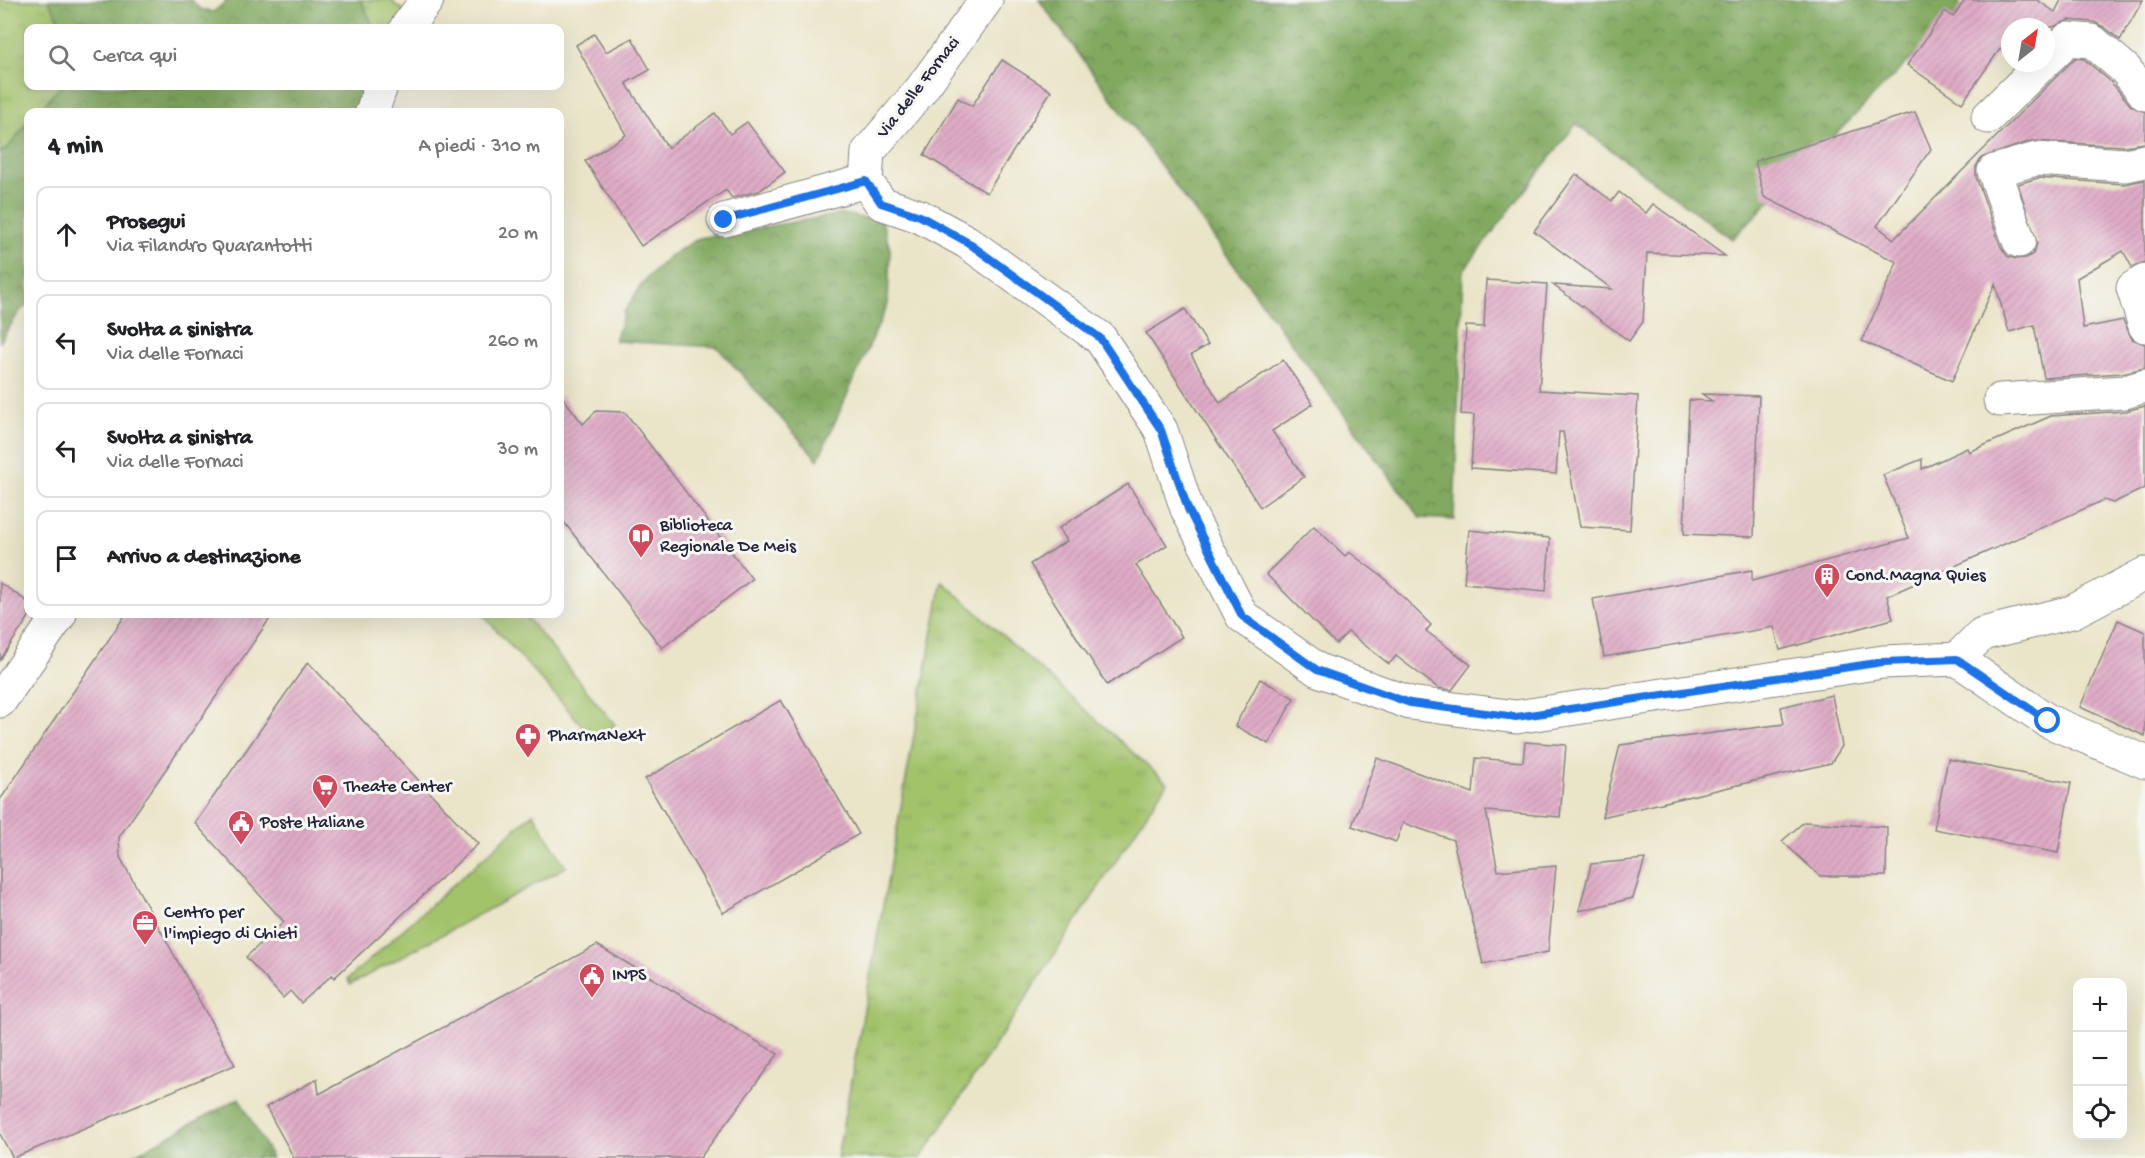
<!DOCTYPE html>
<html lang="it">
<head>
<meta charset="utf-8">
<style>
  :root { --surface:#fff; --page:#f6f6f6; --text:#202124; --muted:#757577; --line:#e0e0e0 }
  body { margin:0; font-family:"Gochi Hand",sans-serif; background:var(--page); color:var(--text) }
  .controls { position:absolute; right:18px; bottom:18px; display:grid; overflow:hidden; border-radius:12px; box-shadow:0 6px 24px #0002 }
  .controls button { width:54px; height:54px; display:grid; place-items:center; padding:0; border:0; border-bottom:2px solid var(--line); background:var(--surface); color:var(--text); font:30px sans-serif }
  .compass { position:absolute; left:2001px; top:18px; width:54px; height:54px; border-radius:50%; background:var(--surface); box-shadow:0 6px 24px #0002; rotate:31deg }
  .stop { position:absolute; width:18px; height:18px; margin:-14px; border:4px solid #1a73e8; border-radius:50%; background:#fff }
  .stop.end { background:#1a73e8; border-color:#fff; box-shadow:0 2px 6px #0008 }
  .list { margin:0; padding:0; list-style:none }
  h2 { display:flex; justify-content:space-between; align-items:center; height:78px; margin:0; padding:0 24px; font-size:26px }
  h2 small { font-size:20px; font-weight:400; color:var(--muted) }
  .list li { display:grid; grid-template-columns:39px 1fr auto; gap:18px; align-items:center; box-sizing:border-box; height:96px; margin:0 12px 12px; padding:0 12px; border:2px solid var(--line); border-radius:12px }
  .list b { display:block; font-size:22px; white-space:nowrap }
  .list p { margin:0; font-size:20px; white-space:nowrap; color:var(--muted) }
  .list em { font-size:20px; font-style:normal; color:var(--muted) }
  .icon { flex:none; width:33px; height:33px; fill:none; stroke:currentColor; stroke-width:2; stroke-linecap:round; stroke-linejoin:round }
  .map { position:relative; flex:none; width:2145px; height:1158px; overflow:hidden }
  .search { position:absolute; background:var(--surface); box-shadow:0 6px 24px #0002; left:24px; top:24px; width:540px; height:66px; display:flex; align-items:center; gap:15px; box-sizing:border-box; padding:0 21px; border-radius:12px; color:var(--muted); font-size:22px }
  .panel { position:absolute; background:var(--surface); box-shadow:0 6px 24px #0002; left:24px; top:108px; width:540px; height:510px; border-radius:12px }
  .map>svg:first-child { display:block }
  .grass { fill:url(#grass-tufts); stroke:#627253; stroke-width:1.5 }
  .forest { fill:url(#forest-crowns); stroke:#52664d; stroke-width:1.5 }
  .garden { fill:#a2c36b; stroke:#627253; stroke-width:1.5 }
  .building { fill:url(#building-hatch) }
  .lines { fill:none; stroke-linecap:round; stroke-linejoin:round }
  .street-casing { stroke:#868482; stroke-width:35 }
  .secondary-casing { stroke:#868482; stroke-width:35 }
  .street { stroke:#fff; stroke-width:33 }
  .secondary { stroke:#fff; stroke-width:33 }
  .route { stroke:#1a73e8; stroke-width:8 }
  .labels { text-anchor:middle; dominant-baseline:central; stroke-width:6; stroke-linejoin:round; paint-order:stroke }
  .street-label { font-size:18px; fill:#22223b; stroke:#f6f6f2 }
  .poi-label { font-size:18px; fill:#22223b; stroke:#f6f6f2; text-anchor:start }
</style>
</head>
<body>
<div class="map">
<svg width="2145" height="1158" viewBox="0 0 2145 1158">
  <defs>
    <pattern id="grass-tufts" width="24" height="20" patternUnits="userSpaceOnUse" patternTransform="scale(1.5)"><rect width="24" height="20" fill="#a2c36b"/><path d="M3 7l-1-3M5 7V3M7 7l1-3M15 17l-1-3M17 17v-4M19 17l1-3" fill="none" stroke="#8ba75e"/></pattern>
    <pattern id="forest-crowns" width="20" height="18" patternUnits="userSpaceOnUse" patternTransform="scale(1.5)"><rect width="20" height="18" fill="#81a95f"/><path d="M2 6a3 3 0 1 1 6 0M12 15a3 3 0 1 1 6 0" fill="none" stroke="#698950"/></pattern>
    <pattern id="building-hatch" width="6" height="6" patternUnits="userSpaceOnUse" patternTransform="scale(1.5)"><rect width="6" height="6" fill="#dfacc6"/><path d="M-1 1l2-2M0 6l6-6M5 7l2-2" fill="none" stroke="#bf94ab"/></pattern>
  </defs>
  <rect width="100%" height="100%" fill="#f6f6f2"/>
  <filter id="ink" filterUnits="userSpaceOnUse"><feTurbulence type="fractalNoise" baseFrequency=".0167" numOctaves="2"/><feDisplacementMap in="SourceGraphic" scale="12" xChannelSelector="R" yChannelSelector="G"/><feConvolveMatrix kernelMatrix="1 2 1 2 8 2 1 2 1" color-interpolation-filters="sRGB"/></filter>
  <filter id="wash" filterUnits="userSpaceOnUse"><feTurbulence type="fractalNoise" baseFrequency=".008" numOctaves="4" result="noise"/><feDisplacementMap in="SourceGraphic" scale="24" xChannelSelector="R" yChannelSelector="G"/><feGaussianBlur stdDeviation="1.35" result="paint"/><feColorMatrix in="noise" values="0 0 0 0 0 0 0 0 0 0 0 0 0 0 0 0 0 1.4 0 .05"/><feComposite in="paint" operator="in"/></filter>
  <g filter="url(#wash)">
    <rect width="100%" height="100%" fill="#eae5c8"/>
    <g class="grass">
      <path d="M0 0H48L64 28H28V86H61L37 112H28C28 128 13 145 0 153Z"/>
      <path d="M361 0H394V4L408 12 396 28H374Z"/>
      <path d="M942 581 1167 783 921 1158H837Z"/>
    </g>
    <g class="forest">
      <path d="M48 0H191L200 9 213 12 228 0H361L374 28H64Z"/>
      <path d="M1039 0H1959L1960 9 1732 239 1576 124 1463 271 1454 520 1420 518Z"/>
      <path d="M61 86H367L354 112H37Z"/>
      <path d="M28 122V304L19 312 0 342V153L8 148Z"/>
      <path d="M841 214 882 221 890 249 888 304 818 460 717 347 615 341 624 312 644 281 668 257 699 238Z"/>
      <path d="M239 1098 272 1158H128Z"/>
    </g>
    <g class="garden">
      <path d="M482 614H524L615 725 597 742Z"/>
      <path d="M533 813 566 867 350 985 348 979Z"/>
    </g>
    <g id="blocks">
      <g class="building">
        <path d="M1965 0H2037L2055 12 2061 0H2143L2120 40 2104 27 2094 22 2069 20 2053 27H2010V56L2000 49 1962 103 1907 65 1945 11 1953 17Z"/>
        <path d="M594 34 606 52 632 38 650 70 626 83 668 148 715 113 730 134 747 122 785 172 759 191 732 198 726 190 641 246 585 161 626 135 576 45Z"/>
        <path d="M2075 58 2084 59 2111 82 2131 106 2145 112V143L2124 146 2031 141 1981 158 1976 167V177L2001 247 2007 256 2016 259 2026 258 2033 254 2037 244 2018 184 2038 178 2124 184 2145 180V262L2132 267 2123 251 2077 278 2083 328 2123 320 2132 339 2145 344V368L2122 373 2044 378 2034 325 2009 332 1995 284 1952 381 1862 341 1897 262 1764 197 1755 161 1915 112 1931 149 1877 226 1894 239Z"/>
        <path d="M1002 60 1051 91 987 193 924 155 958 98 972 106Z"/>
        <path d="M1576 174 1612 201 1619 192 1646 213 1653 204 1725 256 1647 253 1643 322 1629 341 1553 285 1612 289 1534 231Z"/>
        <path d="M1486 280 1547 284 1539 390 1638 396 1630 530 1580 527 1563 432H1559L1556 474 1471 468 1474 415 1461 414 1466 326 1484 327Z"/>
        <path d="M1185 309 1208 345 1191 355 1220 403 1283 360 1313 404 1272 431 1304 477 1260 507 1146 333Z"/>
        <path d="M560 394 583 424 596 411 625 412 752 579 662 648 560 517Z"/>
        <path d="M1702 394 1759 396 1754 537 1684 534 1689 400 1712 401Z"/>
        <path d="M2145 406V488L2113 503 2104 500 1887 596 1893 619 1780 650 1774 627 1604 657 1593 599 1752 570V581L1909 538 1883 475 1922 459V469L1967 448 1969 452 2051 416 2126 411Z"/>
        <path d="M1128 484 1167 545 1136 565 1182 637 1107 685 1030 564 1067 541 1059 528Z"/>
        <path d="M1314 526 1345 556 1349 552 1384 578 1431 625 1426 631 1471 665 1452 690 1438 688 1396 656 1389 664 1348 632 1336 644 1266 574Z"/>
        <path d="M1469 530 1550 538 1546 591 1464 583Z"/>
        <path d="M0 583 28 602V614H31L0 660Z"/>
        <path d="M126 614H273L119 837 120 857 235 1065 13 1158 0 1134V800Z"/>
        <path d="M2118 620 2145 632V736L2080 707Z"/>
        <path d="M308 662 478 844 334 978 332 975 301 1003 290 991 283 998 246 957 284 922 195 823Z"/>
        <path d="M1260 679 1294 698 1269 744 1235 726Z"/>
        <path d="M1832 695 1842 746 1831 763 1602 817 1620 745 1784 724 1781 707Z"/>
        <path d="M781 700 859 834 723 913 645 779Z"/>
        <path d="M1525 742 1566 745 1560 817 1486 811 1498 871 1556 866 1548 952 1483 964 1453 840 1403 823 1396 842 1352 826 1377 758 1473 793 1476 758 1523 762Z"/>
        <path d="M1948 759 2071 783 2058 853 1934 829Z"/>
        <path d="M1804 822 1887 827 1886 876H1820L1782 841Z"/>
        <path d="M1645 859 1633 898 1579 911 1591 864Z"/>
        <path d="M597 945 778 1054 700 1158H294L266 1107 317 1079 319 1094Z"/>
      </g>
    </g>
  </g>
  <g filter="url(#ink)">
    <use href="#blocks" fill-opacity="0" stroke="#868482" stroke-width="1.5"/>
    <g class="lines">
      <g class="street-casing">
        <g id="street">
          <path d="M986 0 920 91 868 152 866 181 881 203 919 216 967 242 1100 338 1161 430 1187 509 1242 616 1318 670 1410 703 1516 717 1883 662 1957 659 1982 634 2072 612 2145 574"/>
          <path d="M2046 60 2068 39 2092 41 2125 69 2145 94"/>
          <path d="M1988 117 2043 63"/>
          <path d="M724 220 866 181"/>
          <path d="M2019 241 1994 171 2036 159 2125 165 2145 161"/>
          <path d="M2145 281 2133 288 2145 326"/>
          <path d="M2000 400 2125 392 2145 386"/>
          <path d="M1957 659 2048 721 2145 762"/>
        </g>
      </g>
      <g class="secondary-casing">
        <g id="secondary">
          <path d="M406 28 427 0"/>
          <path d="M372 112 381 86"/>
          <path d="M0 701 60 614"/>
        </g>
      </g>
      <use href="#street" class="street"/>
      <use href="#secondary" class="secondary"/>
    </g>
  </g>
  <g class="lines" filter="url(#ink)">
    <path class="route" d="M724 220 866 181 881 203 920 216 967 242 1100 338 1161 430 1188 509 1242 616 1317 670 1410 703 1516 717 1883 662 1957 659 2048 721"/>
  </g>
  <defs>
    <g id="library-pin" transform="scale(1.35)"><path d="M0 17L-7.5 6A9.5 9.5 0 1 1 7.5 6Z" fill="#d1495b" stroke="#f6f6f2"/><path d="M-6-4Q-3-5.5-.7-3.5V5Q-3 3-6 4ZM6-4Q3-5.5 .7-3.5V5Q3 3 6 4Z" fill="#fff"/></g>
    <g id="building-pin" transform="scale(1.35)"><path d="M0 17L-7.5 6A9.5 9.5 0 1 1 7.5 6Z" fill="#d1495b" stroke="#f6f6f2"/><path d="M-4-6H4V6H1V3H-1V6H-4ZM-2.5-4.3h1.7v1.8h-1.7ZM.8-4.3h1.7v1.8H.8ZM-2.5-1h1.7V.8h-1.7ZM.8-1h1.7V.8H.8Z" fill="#fff"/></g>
    <g id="pharmacy-pin" transform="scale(1.35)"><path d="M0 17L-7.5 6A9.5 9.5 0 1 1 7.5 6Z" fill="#d1495b" stroke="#f6f6f2"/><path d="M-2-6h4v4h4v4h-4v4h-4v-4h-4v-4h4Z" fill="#fff"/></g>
    <g id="supermarket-pin" transform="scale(1.35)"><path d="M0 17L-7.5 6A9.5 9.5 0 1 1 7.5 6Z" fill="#d1495b" stroke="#f6f6f2"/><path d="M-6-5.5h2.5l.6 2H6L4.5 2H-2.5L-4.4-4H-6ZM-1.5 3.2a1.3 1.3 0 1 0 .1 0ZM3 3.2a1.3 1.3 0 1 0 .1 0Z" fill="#fff"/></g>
    <g id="civic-pin" transform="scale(1.35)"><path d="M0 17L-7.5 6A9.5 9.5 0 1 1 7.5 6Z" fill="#d1495b" stroke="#f6f6f2"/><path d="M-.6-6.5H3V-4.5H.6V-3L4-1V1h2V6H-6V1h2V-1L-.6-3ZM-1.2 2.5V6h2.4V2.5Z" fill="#fff"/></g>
    <g id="office-pin" transform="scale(1.35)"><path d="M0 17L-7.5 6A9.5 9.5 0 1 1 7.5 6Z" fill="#d1495b" stroke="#f6f6f2"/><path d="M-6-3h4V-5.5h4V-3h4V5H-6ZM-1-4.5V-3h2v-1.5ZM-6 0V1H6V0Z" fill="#fff"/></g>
  </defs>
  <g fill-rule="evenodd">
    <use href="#library-pin" x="641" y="536"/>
    <use href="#building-pin" x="1827" y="576"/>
    <use href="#pharmacy-pin" x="528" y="736"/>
    <use href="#supermarket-pin" x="325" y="787"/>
    <use href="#civic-pin" x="241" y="823"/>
    <use href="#office-pin" x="145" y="923"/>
    <use href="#civic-pin" x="592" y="976"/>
  </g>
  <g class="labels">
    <g class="street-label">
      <text transform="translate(919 88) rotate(-52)">Via delle Fornaci</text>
    </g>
    <g class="poi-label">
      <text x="660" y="526">Biblioteca<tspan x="660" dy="21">Regionale De Meis</tspan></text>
      <text x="1846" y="576">Cond.Magna Quies</text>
      <text x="548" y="736">PharmaNext</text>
      <text x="344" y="787">Theate Center</text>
      <text x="260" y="823">Poste Italiane</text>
      <text x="164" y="913">Centro per<tspan x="164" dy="21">l'impiego di Chieti</tspan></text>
      <text x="612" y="976">INPS</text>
    </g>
  </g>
</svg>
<div class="controls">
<button>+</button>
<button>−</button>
<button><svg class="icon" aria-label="locate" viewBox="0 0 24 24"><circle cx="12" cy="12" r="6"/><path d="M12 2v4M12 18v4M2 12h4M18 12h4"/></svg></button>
</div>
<svg class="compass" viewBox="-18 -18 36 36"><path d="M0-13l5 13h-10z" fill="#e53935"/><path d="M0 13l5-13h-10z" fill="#757577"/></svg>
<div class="stop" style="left:2048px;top:721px"></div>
<div class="stop end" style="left:724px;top:220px"></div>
<div class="search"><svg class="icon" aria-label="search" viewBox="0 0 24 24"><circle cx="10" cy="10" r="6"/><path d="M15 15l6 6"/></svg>Cerca qui</div>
<section class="panel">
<h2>4 min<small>A piedi · 310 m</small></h2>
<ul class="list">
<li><svg class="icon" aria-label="ahead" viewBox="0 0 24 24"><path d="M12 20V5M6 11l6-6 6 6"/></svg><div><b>Prosegui</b><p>Via Filandro Quarantotti</p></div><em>20 m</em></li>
<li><svg class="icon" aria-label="left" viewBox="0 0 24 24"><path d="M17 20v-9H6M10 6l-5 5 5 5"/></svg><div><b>Svolta a sinistra</b><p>Via delle Fornaci</p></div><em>260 m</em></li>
<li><svg class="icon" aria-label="left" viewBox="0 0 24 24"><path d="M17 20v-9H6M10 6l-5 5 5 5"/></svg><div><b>Svolta a sinistra</b><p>Via delle Fornaci</p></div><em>30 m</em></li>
<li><svg class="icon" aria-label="arrive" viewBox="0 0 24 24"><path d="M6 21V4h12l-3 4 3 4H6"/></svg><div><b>Arrivo a destinazione</b></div></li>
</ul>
</section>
</div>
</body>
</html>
